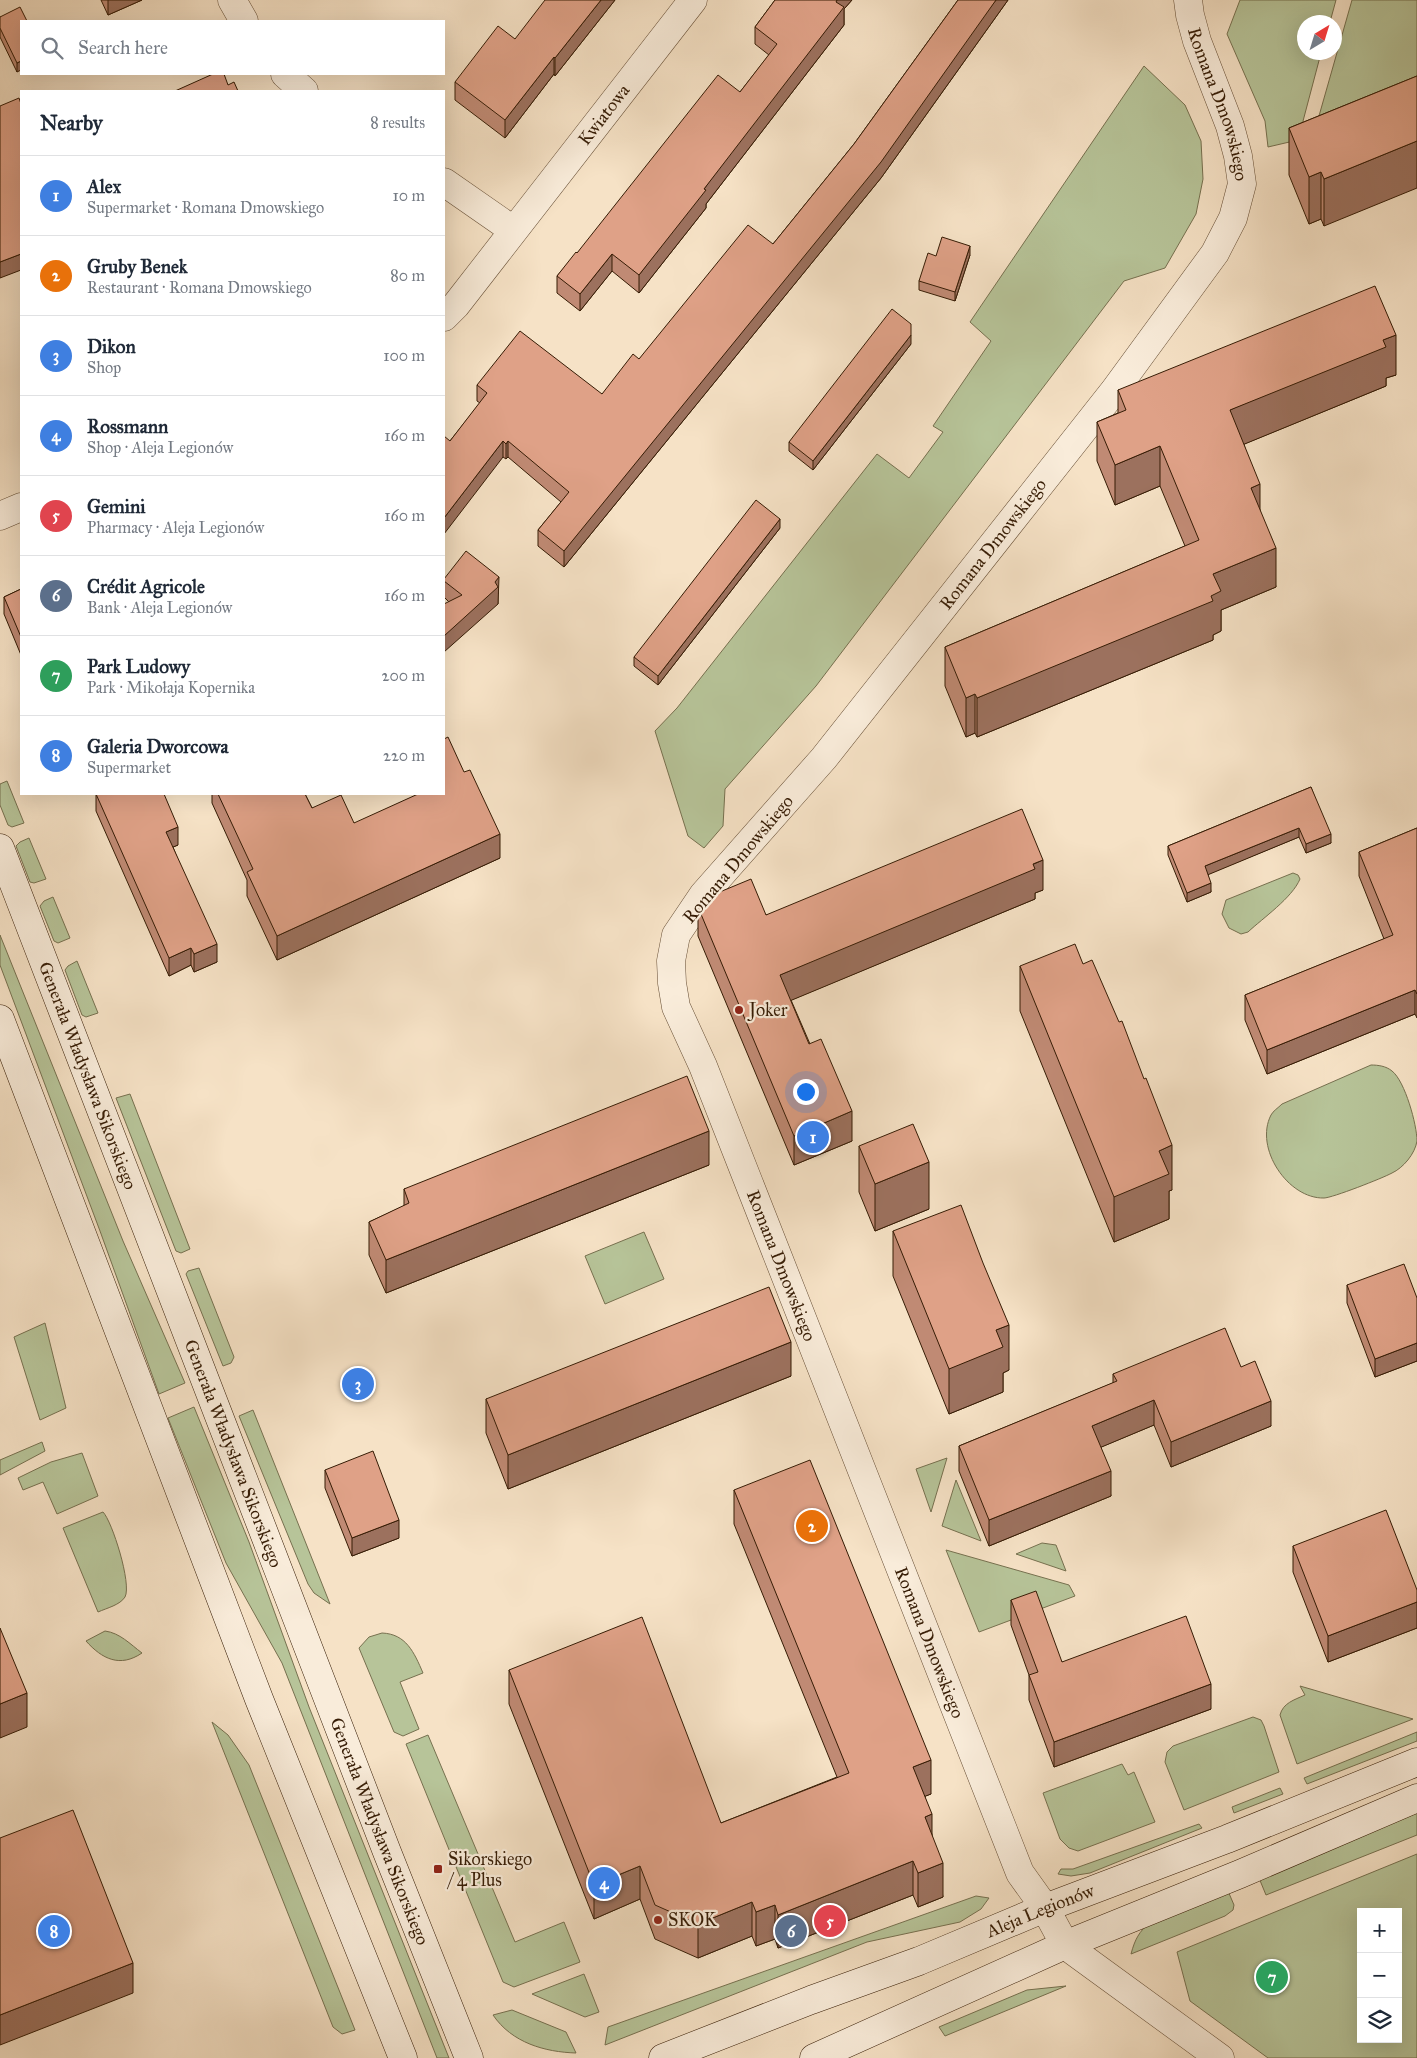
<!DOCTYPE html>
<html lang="en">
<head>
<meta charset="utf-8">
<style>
  :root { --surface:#fff; --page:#f2f2f3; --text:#1f2937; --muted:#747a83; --line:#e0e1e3; --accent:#8f2418 }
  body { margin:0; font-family:"IM FELL Great Primer",serif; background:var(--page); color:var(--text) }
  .controls { position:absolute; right:15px; bottom:15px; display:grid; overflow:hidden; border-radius:0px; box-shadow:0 5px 20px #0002 }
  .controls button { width:45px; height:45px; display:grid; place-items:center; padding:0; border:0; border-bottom:1px solid var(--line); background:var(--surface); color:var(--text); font:25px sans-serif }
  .compass { position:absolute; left:1297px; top:15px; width:45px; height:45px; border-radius:50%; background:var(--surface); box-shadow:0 5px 20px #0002; rotate:38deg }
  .you { position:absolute; left:805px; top:1091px; width:18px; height:18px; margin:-12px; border:4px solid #fff; border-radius:50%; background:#1a73e8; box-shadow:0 0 0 8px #1a73e833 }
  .badge { display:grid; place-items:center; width:32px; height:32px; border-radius:50%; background:var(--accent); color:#fff; font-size:16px; font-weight:700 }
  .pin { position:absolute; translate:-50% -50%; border:2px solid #fff; box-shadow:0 1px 5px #0006 }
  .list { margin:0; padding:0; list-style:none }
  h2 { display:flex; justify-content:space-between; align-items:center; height:65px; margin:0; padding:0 20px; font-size:21px }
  h2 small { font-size:16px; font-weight:400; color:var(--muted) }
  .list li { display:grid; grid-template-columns:32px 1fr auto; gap:15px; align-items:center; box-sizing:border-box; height:80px; padding:0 20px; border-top:1px solid var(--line) }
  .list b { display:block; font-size:19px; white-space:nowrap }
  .list p { margin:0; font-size:16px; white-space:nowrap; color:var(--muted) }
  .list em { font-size:16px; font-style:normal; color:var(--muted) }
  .icon { flex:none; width:28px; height:28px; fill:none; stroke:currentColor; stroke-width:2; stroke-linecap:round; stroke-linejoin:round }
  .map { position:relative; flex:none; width:1417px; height:2058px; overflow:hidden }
  .search { position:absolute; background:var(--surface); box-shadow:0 5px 20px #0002; left:20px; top:20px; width:425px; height:55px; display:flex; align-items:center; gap:12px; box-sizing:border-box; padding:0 18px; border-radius:0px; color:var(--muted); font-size:19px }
  .panel { position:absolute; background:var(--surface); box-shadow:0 5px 20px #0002; left:20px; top:90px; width:425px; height:705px; border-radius:0px }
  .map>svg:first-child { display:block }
  .green { fill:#b7c499; stroke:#76704f; fill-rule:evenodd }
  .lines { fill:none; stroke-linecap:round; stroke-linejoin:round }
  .street-casing { stroke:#664e35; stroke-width:29 }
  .secondary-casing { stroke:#361c05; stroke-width:29 }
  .street { stroke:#f9ecda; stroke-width:28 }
  .secondary { stroke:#f9ecda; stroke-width:28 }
  .wall { fill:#c08a74; stroke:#361c05 }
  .shaded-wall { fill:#9c715e; stroke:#361c05 }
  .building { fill:#dfa187; stroke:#361c05 }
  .poi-dot { fill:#8f2418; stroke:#f9ecda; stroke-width:2 }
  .labels { text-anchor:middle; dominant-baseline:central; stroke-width:4.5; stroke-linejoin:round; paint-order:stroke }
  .street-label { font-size:18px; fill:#361c05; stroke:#f9ecda }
  .poi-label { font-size:18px; fill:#361c05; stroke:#f9ecda; text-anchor:start }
</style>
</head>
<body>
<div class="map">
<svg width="1417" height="2058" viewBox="0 0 1417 2058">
  <rect width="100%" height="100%" fill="#f6e2c6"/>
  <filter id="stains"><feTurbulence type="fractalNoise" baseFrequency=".004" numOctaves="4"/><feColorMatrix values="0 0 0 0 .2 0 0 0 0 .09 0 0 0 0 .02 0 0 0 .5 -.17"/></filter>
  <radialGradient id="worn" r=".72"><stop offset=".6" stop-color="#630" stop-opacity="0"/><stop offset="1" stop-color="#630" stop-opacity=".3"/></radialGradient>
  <g class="green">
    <path d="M1240 0H1336L1330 22H1304V52L1321 53 1298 140 1268 147 1265 121 1227 34Z"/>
    <path d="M1352 0H1417V107L1309 151Z"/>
    <path d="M1144 66 1185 105 1201 141 1203 179 1196 214 1165 268 1124 281 816 686 725 789 723 826 704 848 688 836 655 731 677 708 877 454 909 478 943 432 933 426 991 341 970 322Z"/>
    <path d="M7 781 24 823 12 827 8 825 0 805V784Z"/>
    <path d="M29 838 46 879 34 883 30 882 16 846 20 842Z"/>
    <path d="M1293 873 1298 875 1300 879C1292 898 1263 918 1248 932L1241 934 1229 928 1222 914 1226 900Z"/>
    <path d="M53 897 70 938 58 943 54 941 40 906 44 901Z"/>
    <path d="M0 935 123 1241 185 1383 159 1394 100 1231 0 965Z"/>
    <path d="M77 961 98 1013 86 1017 82 1015 65 970 68 966Z"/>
    <path d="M1371 1065C1378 1065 1386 1066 1392 1071 1405 1081 1417 1125 1417 1141 1415 1154 1403 1168 1392 1173 1383 1178 1332 1198 1324 1198 1288 1199 1254 1148 1271 1115 1273 1111 1278 1108 1282 1104Z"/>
    <path d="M130 1094 190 1249 181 1253 176 1251 116 1098Z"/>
    <path d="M644 1232 664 1279 605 1304 585 1256Z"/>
    <path d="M199 1268 234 1357 231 1363 223 1366 186 1274 188 1271Z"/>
    <path d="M45 1323 66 1408 40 1420 14 1337Z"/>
    <path d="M194 1407 249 1542 309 1707 449 2058H437L282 1663 226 1563 168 1418Z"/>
    <path d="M253 1410 330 1604 314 1593 308 1584 239 1416Z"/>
    <path d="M42 1442 45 1451 0 1475V1460Z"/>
    <path d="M82 1453 98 1496 57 1514 43 1482 23 1490 18 1478 51 1462Z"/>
    <path d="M947 1458 931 1512 916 1469Z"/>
    <path d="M956 1480 981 1541 942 1526Z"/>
    <path d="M103 1512C112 1521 132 1584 125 1597 120 1605 107 1608 98 1612L63 1528Z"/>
    <path d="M1042 1543 1056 1545 1066 1571 1016 1554Z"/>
    <path d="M946 1550 1069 1585 1075 1596 979 1632Z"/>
    <path d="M105 1631C120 1633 130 1644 142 1653 120 1668 102 1659 86 1641Z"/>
    <path d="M382 1633C406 1634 414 1652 423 1673L400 1682 419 1729 403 1736 394 1732 359 1648 369 1637Z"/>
    <path d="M1300 1686 1413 1719 1297 1764 1280 1715C1283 1703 1294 1700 1305 1695Z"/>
    <path d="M1253 1717 1261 1720 1264 1726 1279 1772 1184 1810 1165 1762 1167 1752 1173 1746Z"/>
    <path d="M212 1722 228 1735 249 1765 355 2030 342 2034 333 2027Z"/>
    <path d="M1417 1732V1741L1307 1784 1304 1778Z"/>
    <path d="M428 1735 515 1942 564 1922 580 1962 514 1987 503 1982 406 1744Z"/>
    <path d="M1122 1764 1128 1775 1134 1772 1155 1822 1078 1851 1069 1848 1060 1839 1043 1793Z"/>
    <path d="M1280 1788 1283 1794 1234 1813 1232 1807Z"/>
    <path d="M1417 1813V1835L1266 1895 1259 1878Z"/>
    <path d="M1199 1824 1202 1828 1090 1873 1071 1876 1058 1874 1061 1869H1073Z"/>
    <path d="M1417 1854V2058H1268L1190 2001 1177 1952ZM1361 1912H1398V2039H1361Z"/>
    <path d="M1228 1891 1234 1905 1233 1910 1225 1916 1131 1954C1135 1939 1139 1932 1150 1922Z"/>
    <path d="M976 1896 989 1898 981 1909 960 1922 867 1942 605 2045 608 2027Z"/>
    <path d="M584 1974 599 2012 585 2017 532 1994Z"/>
    <path d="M1066 1986 945 2036 939 2027 1027 1990Z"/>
    <path d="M512 2010 566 2032 576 2053C545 2052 512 2043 493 2015Z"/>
  </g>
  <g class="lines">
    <g class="street-casing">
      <g id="street">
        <path d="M232 0 244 21"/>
        <path id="s1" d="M1188 0 1190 15 1197 41 1230 126 1238 156 1242 184 1233 218 1215 253 1114 391 824 758 703 895 676 935 671 961 672 983 676 1007 703 1066 1020 1873 1045 1908 1065 1945 1220 2058"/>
        <path d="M285 74 304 91"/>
        <path d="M444 182 513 230"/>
        <path id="s2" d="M444 317 456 305 693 0"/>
        <path d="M0 516 21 507"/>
      </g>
    </g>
    <g class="secondary-casing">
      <g id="secondary">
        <path id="s3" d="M0 848 387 1852 469 2058"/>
        <path d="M0 1019 259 1699 403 2058"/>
        <path id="s4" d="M663 2058 811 2000 919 1961 1045 1908 1227 1839 1417 1762"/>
        <path d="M814 2058 1065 1945 1240 1874 1417 1798"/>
      </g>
    </g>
    <use href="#street" class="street"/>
    <use href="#secondary" class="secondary"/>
  </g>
  <g class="wall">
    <path d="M101 0H142L108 15Z"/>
    <path d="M615 0 555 76 554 74 505 138 455 100V82L515 39Z"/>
    <path d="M775 0H852L844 9V25L706 204V208L639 293 612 271 580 311 557 293V276L577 253 740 92 769 55 755 44V27Z"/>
    <path d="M958 0H1008L881 178 564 567 538 546V530L561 502 508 457 506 459 503 457 450 441 480 403 477 401V385L602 394 639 359 773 244 854 144Z"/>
    <path d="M0 17 27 21 17 72 0 37Z"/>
    <path d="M1417 76 1324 226 1321 219 1309 224 1289 175V128Z"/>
    <path d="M970 255 955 301 919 290V281L936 256Z"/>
    <path d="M911 344 813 470 789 451V442Z"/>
    <path d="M1396 375 1386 378V386L1244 444 1260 511 1276 587 1221 610V631L1213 635V640L977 737 975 733 966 737 945 686V647L1185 546 1160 486 1115 505 1097 461V422L1118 413V390Z"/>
    <path d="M780 528 658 685 634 666V657Z"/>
    <path d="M444 579 499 593 498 594V604L449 602 444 597Z"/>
    <path d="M21 589V655L4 614V597Z"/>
    <path d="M1311 787 1331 843 1306 853 1299 837 1208 874 1211 892 1187 902 1168 855V846Z"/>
    <path d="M96 794 178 845 173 847 217 962 194 972 191 965 169 976 96 811Z"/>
    <path d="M212 794H305L312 808 354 823 500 858 277 960 247 896V880L212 803Z"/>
    <path d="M1417 828V1018L1415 1014 1267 1074 1245 1020V995L1384 939 1359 876V852Z"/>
    <path d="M1043 890 1035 893V899L791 1000 852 1141 794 1165 698 936V907L710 901V896L766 915Z"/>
    <path d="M1020 966 1172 1190 1169 1191V1219L1114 1242 1020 1011Z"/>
    <path d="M859 1146 929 1209 875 1231 859 1192Z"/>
    <path d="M709 1165 386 1293 369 1255V1222L404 1206V1189Z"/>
    <path d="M893 1231 1009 1370 1003 1373V1392L949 1414 893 1276Z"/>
    <path d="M1347 1285 1417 1298V1361L1375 1377 1347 1303Z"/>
    <path d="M1241 1367 1271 1426 1171 1467 1154 1425 1101 1447 1111 1496 989 1546 959 1471V1446L1113 1383V1374Z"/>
    <path d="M791 1376 508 1489 486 1433V1399Z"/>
    <path d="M325 1470 399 1538 352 1556 325 1488Z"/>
    <path d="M734 1490 931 1794 925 1796 943 1897 918 1907 913 1895 778 1948 775 1939 756 1946 752 1936 698 1958 655 1939 640 1899 594 1919 509 1704V1670L721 1823 837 1777 734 1524Z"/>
    <path d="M1293 1546 1417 1590V1628L1328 1662 1293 1572Z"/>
    <path d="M1011 1600 1062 1662 1211 1709 1054 1767 1029 1700V1675L1011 1625Z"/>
  </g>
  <g class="shaded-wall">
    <path d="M108 0H142L108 15Z"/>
    <path d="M601 0H615L555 76V58Z"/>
    <path d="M837 0H852L844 9V25L706 204V208L639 293V275L704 189Z"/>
    <path d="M996 0H1008L881 178 564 567V551Z"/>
    <path d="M554 57V74L505 138V120Z"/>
    <path d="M21 61V70L17 72V63Z"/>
    <path d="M1417 141V188L1324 226V179Z"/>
    <path d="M1321 172V219L1309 224V177Z"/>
    <path d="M970 246V255L955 301V292Z"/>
    <path d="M21 254V270L0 278V262Z"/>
    <path d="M612 254V271L580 311V294Z"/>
    <path d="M911 335V344L813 470V461Z"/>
    <path d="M1396 335V375L1386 378V386L1230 450V410L1383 340Z"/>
    <path d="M503 441V457L444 534V518Z"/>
    <path d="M508 441V457L506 459V444Z"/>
    <path d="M1160 446V486L1115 505V465Z"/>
    <path d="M1260 484V524L1251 488Z"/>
    <path d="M780 519V528L658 685V676Z"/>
    <path d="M1276 548V587L1221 610V631L1213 635V640L977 737V698L1211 596 1213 574Z"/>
    <path d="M499 577 498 604 444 652V636Z"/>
    <path d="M975 694V733L966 737V698Z"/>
    <path d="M178 827V845L166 850V832Z"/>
    <path d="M1299 828V837L1205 876V866Z"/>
    <path d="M500 834V858L277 960V936Z"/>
    <path d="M1331 834V843L1306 853V844Z"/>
    <path d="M1043 860V890L1035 893V899L780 1005V975Z"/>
    <path d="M1211 883V892L1187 902V893Z"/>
    <path d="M217 944V962L194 972V954Z"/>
    <path d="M191 948V965L169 976V958Z"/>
    <path d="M1415 990V1014L1267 1074V1050Z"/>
    <path d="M852 1111V1141L794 1165V1136Z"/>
    <path d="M709 1131V1165L386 1293V1260Z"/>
    <path d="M1172 1145V1190L1169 1191V1219L1114 1242V1197L1159 1151Z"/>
    <path d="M929 1162V1209L875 1231V1184Z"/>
    <path d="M1009 1325V1370L1003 1373V1392L949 1414V1369L996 1330Z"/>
    <path d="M791 1342V1376L508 1489V1455Z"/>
    <path d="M1417 1343V1361L1375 1377V1359Z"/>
    <path d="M1154 1400V1425L1092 1451V1426Z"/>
    <path d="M1271 1401V1426L1171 1467V1442Z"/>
    <path d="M1111 1471V1496L989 1546V1520Z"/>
    <path d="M399 1520V1538L352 1556V1538Z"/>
    <path d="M1417 1602V1628L1328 1662V1636Z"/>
    <path d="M1211 1684V1709L1054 1767V1742Z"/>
    <path d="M27 1693V1727L0 1738V1704Z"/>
    <path d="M931 1760V1794L913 1801V1767Z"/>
    <path d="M932 1814V1848L925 1817Z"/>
    <path d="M913 1861V1895L778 1948V1915Z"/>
    <path d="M943 1863V1897L918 1907V1873Z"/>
    <path d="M640 1866V1899L594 1919V1885Z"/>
    <path d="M752 1902V1936L698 1958V1924Z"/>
    <path d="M775 1905V1939L756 1946V1912Z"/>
    <path d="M133 1963V1993L0 2045V2015Z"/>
  </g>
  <g class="building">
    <path d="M545 0H601L555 58 554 57 505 120 455 82 498 26 515 39Z"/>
    <path d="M775 0H837L836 2 844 7 704 189 706 190 639 275 612 254 580 294 557 276 576 252 577 253 718 75 740 92 777 44 755 27Z"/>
    <path d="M958 0H996L881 162 564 551 538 530 569 492 508 441 506 444 503 441 444 518V436L450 441 487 393 477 385 520 331 602 394 633 354 639 359 748 225 773 244 854 144Z"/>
    <path d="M20 7 27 21H21V61L17 63 0 28V17Z"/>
    <path d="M213 74H224L228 85 234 82 238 91H175Z"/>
    <path d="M1417 76V141L1324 179 1321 172 1309 177 1289 128Z"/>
    <path d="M19 98 21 104V254L0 262V106Z"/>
    <path d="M942 237 970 246 955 292 919 281 928 253 936 256Z"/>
    <path d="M1375 286 1396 335 1383 340 1386 347 1230 410 1260 484 1251 488 1276 548 1213 574 1221 591 1211 596 1213 601 977 698 975 694 966 698 945 647 1199 540 1160 446 1115 465 1097 422 1126 410 1118 390Z"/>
    <path d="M892 309 911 324V335L813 461 789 442Z"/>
    <path d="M756 500 780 519 658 676 634 657Z"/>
    <path d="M466 551 499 577 495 582 498 587 444 636V604L462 595 444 581V579Z"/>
    <path d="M21 589V637L4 597Z"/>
    <path d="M448 737 464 772 470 770 500 834 277 936 247 872 253 869 218 794H305L312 808 341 795 354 823 418 794H444V739Z"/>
    <path d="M1311 787 1331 834 1306 844 1299 828 1205 866 1211 883 1187 893 1168 846Z"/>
    <path d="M96 794H164L178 827 166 832 217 944 194 954 191 948 169 958Z"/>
    <path d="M1022 809 1043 860 1033 864 1035 869 780 975 809 1044 821 1039 852 1111 794 1136 698 907 711 901 710 896 751 879 766 915Z"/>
    <path d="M1417 828V994L1415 990 1267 1050 1245 995 1393 935 1359 852Z"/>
    <path d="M1075 944 1083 964 1092 960 1119 1022 1122 1021 1144 1079 1146 1078 1172 1145 1159 1151 1169 1174 1114 1197 1020 966Z"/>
    <path d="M687 1076 709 1131 386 1260 369 1222 409 1203 404 1189Z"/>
    <path d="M913 1124 929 1162 875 1184 859 1146Z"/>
    <path d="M961 1205 983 1263 1009 1325 996 1330 1003 1347 949 1369 893 1231Z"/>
    <path d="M1404 1264 1417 1298V1343L1375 1359 1347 1285Z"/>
    <path d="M769 1287 791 1342 508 1455 486 1399Z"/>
    <path d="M1225 1328 1241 1367 1255 1361 1271 1401 1171 1442 1154 1400 1092 1426 1111 1471 989 1520 959 1446 1117 1381 1113 1374Z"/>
    <path d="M373 1451 399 1520 352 1538 325 1470Z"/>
    <path d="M810 1460 931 1760 913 1767 932 1814 925 1817 943 1863 918 1873 913 1861 778 1915 775 1905 756 1912 752 1902 698 1924 655 1905 640 1866 594 1885 509 1670 642 1617 721 1823 849 1773 734 1490Z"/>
    <path d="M1386 1510 1417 1590V1602L1328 1636 1293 1546Z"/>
    <path d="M1036 1591 1062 1662 1186 1616 1211 1684 1054 1742 1029 1675 1038 1672 1011 1600Z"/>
    <path d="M0 1628 27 1693 0 1704Z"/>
    <path d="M73 1810 133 1963 0 2015V1838Z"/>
  </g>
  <g class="poi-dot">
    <circle cx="739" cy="1010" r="5"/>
    <rect x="433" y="1864" width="10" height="10" rx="2.5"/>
    <circle cx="658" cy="1920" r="5"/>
  </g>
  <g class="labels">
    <g class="street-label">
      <text stroke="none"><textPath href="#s1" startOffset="109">Romana Dmowskiego</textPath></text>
      <text stroke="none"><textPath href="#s2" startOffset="258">Kwiatowa</textPath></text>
      <text transform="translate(993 544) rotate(-52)">Romana Dmowskiego</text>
      <text transform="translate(738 859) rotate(-50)">Romana Dmowskiego</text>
      <text stroke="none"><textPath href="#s3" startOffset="244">Generała Władysława Sikorskiego</textPath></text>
      <text stroke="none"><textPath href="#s1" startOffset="1489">Romana Dmowskiego</textPath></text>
      <text stroke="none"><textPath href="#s3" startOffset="649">Generała Władysława Sikorskiego</textPath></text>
      <text stroke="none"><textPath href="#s1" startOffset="1894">Romana Dmowskiego</textPath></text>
      <text stroke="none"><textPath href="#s3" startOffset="1054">Generała Władysława Sikorskiego</textPath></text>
      <text stroke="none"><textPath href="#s4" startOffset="405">Aleja Legionów</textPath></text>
    </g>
    <g class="poi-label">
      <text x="749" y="1010">Joker</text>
      <text x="448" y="1859">Sikorskiego<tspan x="448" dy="21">/ 4 Plus</tspan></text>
      <text x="668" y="1920">SKOK</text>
    </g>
  </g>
  <rect width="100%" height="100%" filter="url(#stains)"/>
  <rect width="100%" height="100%" fill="url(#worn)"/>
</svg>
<div class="controls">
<button>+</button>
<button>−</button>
<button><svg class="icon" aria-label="layers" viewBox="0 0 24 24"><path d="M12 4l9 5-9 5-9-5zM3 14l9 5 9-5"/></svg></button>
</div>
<svg class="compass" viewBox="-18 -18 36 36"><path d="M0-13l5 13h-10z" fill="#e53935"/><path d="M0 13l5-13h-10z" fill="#747a83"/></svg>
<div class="you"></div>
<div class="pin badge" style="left:813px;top:1137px;background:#3f7fe0">1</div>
<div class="pin badge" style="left:812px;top:1526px;background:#e8710a">2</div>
<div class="pin badge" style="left:358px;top:1384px;background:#3f7fe0">3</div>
<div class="pin badge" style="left:604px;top:1883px;background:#3f7fe0">4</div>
<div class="pin badge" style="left:830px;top:1921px;background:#e0444e">5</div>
<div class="pin badge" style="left:791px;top:1931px;background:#5c6f8a">6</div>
<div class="pin badge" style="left:1272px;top:1977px;background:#2e9e5b">7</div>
<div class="pin badge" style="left:54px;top:1931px;background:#3f7fe0">8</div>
<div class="search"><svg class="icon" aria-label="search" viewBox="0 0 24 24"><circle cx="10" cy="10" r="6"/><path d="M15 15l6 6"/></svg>Search here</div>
<section class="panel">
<h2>Nearby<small>8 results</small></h2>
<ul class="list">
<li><span class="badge" style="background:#3f7fe0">1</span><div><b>Alex</b><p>Supermarket · Romana Dmowskiego</p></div><em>10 m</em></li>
<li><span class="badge" style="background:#e8710a">2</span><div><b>Gruby Benek</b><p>Restaurant · Romana Dmowskiego</p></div><em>80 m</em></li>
<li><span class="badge" style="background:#3f7fe0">3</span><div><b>Dikon</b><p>Shop</p></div><em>100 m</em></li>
<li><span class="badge" style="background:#3f7fe0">4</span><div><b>Rossmann</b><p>Shop · Aleja Legionów</p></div><em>160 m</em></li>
<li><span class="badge" style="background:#e0444e">5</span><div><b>Gemini</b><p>Pharmacy · Aleja Legionów</p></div><em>160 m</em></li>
<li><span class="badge" style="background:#5c6f8a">6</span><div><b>Crédit Agricole</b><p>Bank · Aleja Legionów</p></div><em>160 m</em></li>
<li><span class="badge" style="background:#2e9e5b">7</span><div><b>Park Ludowy</b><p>Park · Mikołaja Kopernika</p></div><em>200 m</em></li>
<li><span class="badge" style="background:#3f7fe0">8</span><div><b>Galeria Dworcowa</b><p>Supermarket</p></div><em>220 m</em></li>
</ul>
</section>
</div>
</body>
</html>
